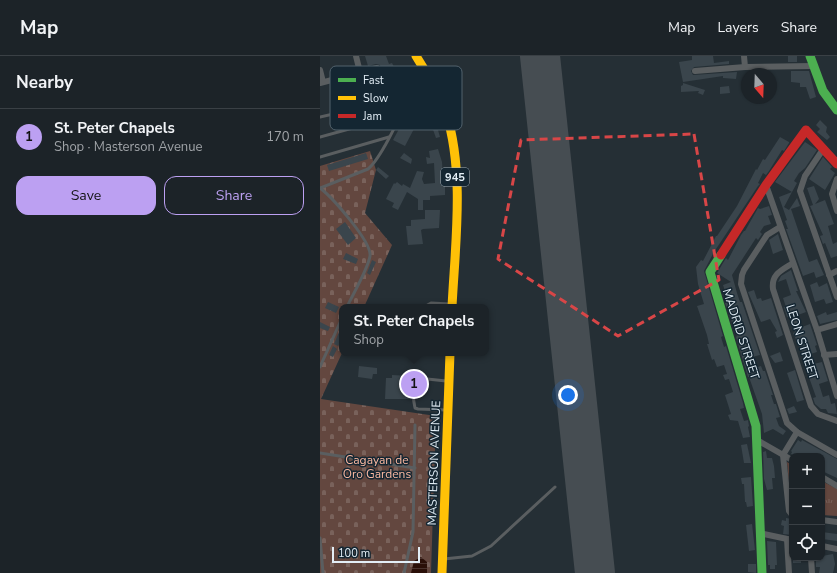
<!DOCTYPE html>
<html lang="en">
<head>
<meta charset="utf-8">
<style>
  :root { --surface:#1c2328; --page:#252b30; --text:#f1f3f6; --muted:#a0a4a8; --line:#3a4045; --accent:#bca0f2 }
  body { margin:0; font-family:"Nunito Sans",sans-serif; background:var(--page); color:var(--text) }
  .controls { position:absolute; right:12px; bottom:12px; display:grid; overflow:hidden; border-radius:8px; box-shadow:0 1px 3px #0004 }
  .controls button { width:36px; height:36px; display:grid; place-items:center; padding:0; border:0; border-bottom:1px solid var(--line); background:var(--surface); color:var(--text); font:20px sans-serif }
  .compass { position:absolute; left:421px; top:12px; width:36px; height:36px; border-radius:50%; background:var(--surface); box-shadow:0 1px 3px #0004; rotate:161deg }
  .scale { position:absolute; left:12px; bottom:10px; width:88px; box-sizing:border-box; padding-left:4px; border:2px solid #e3eef6; border-top:0; font-size:11px; line-height:14px; white-space:nowrap; color:#e3eef6; -webkit-text-stroke:3px #142632; paint-order:stroke }
  .you { position:absolute; left:248px; top:339px; width:14px; height:14px; margin:-10px; border:3px solid #fff; border-radius:50%; background:#1a73e8; box-shadow:0 0 0 6px #1a73e833 }
  .badge { display:grid; place-items:center; width:26px; height:26px; border-radius:50%; background:var(--accent); color:#111; font-size:13px; font-weight:700 }
  .pin { position:absolute; translate:-50% -50%; border:2px solid #fff; box-shadow:0 1px 4px #0006 }
  .popup { position:absolute; left:19px; top:248px; width:150px; height:52px; box-sizing:border-box; display:grid; place-content:center; border-radius:8px; background:var(--surface); filter:drop-shadow(0 1px 3px #0005); font-size:13px; white-space:nowrap; color:var(--muted) }
  .popup b { font-size:15px; color:var(--text) }
  .popup::after { content:''; position:absolute; left:50%; top:100%; margin-left:-8px; border:8px solid transparent; border-top-color:var(--surface) }
  .list { margin:0; padding:0; list-style:none }
  h2 { display:flex; justify-content:space-between; align-items:center; height:52px; margin:0; padding:0 16px; font-size:17px }
  h2 small { font-size:13px; font-weight:400; color:var(--muted) }
  .list li { display:grid; grid-template-columns:26px 1fr auto; gap:12px; align-items:center; box-sizing:border-box; height:56px; padding:0 16px; border-top:1px solid var(--line) }
  .list b { display:block; font-size:15px; white-space:nowrap }
  .list p { margin:0; font-size:13px; white-space:nowrap; color:var(--muted) }
  .list em { font-size:13px; font-style:normal; color:var(--muted) }
  .actions { display:flex; gap:8px; padding:12px 16px }
  .actions a { flex:1; padding:9px 0; border:1px solid var(--accent); border-radius:12px; text-align:center; font-size:14px; color:var(--accent) }
  .actions .main { background:var(--accent); color:#111 }
  .icon { flex:none; width:22px; height:22px; fill:none; stroke:currentColor; stroke-width:2; stroke-linecap:round; stroke-linejoin:round }
  .map { position:relative; flex:none; width:517px; height:517px; overflow:hidden }
  header { display:flex; align-items:center; gap:24px; box-sizing:border-box; height:56px; padding:0 20px; background:var(--surface); border-bottom:1px solid var(--line) }
  header strong { font-size:19px }
  nav { display:flex; gap:22px; margin-inline-start:auto; font-size:14px }
  main { display:flex }
  aside { flex:1; background:var(--surface) }
  .map>svg:first-child { display:block }
  .cemetery { fill:url(#cemetery-stones) }
  .park { fill:url(#park-tufts) }
  .water { fill:url(#water-rules) }
  .lines { fill:none; stroke-linecap:round; stroke-linejoin:round }
  .runway { stroke:#464d52; stroke-width:40 }
  .building { fill:#3a454c }
  .lane { stroke:#5a5e60; stroke-width:3 }
  .street { stroke:#5a5e60; stroke-width:6 }
  .fast { stroke:#4caf50; stroke-width:9 }
  .slow { stroke:#ffc107; stroke-width:9 }
  .jam { stroke:#c62828; stroke-width:9 }
  .marked { fill:none; stroke:#d84647; stroke-width:3; stroke-dasharray:8 5; stroke-linejoin:round }
  .labels { text-anchor:middle; dominant-baseline:central; stroke-width:3; stroke-linejoin:round; paint-order:stroke }
  .shield { fill:#142632; stroke:#a5b2bb; stroke-width:1 }
  .shield-label { font-size:11px; font-weight:bold; fill:#e3eef6 }
  .street-label { font-size:12px; fill:#e3eef6; stroke:#142632 }
  .park-label { font-size:12px; fill:#fcb9a1; stroke:#142632 }
  .key { fill:#142632; stroke:#52626d; stroke-width:1 }
  .key-label { font-size:11px; fill:#e3eef6 }
</style>
</head>
<body>
<header>
<strong>Map</strong>
<nav><a>Map</a><a>Layers</a><a>Share</a></nav>
</header>
<main>
<aside>
<h2>Nearby<small></small></h2>
<ul class="list">
<li><span class="badge">1</span><div><b>St. Peter Chapels</b><p>Shop · Masterson Avenue</p></div><em>170 m</em></li>
</ul>
<div class="actions"><a class="main">Save</a><a>Share</a></div>
</aside>
<div class="map">
<svg width="517" height="517" viewBox="0 0 517 517">
  <defs>
    <pattern id="cemetery-stones" width="16" height="16" patternUnits="userSpaceOnUse"><rect width="16" height="16" fill="#63473f"/><path d="M2 7V4a2 2 0 0 1 4 0v3zM10 15v-3a2 2 0 0 1 4 0v3z" fill="#79625b"/></pattern>
    <pattern id="park-tufts" width="24" height="20" patternUnits="userSpaceOnUse"><rect width="24" height="20" fill="#63473f"/><path d="M3 7l-1-3M5 7V3M7 7l1-3M15 17l-1-3M17 17v-4M19 17l1-3" fill="none" stroke="#79625b"/></pattern>
    <pattern id="water-rules" width="6" height="5" patternUnits="userSpaceOnUse"><rect width="6" height="5" fill="#2a0f08"/><path d="M0 2.5h6" fill="none" stroke="#49322d"/></pattern>
  </defs>
  <rect width="100%" height="100%" fill="#252f35"/>
  <path class="cemetery" d="M50 95 56 114 45 157 72 189 44 251H22V297L1 343 116 360 111 517H0V110Z"/>
  <g class="park">
    <path d="M467 406 472 409V455Z"/>
    <path d="M502 425 517 433V460L502 459Z"/>
  </g>
  <path class="water" d="M101 501 107 506V517H91L94 505Z"/>
  <g class="lines">
    <path class="runway" d="M220 0 275 517"/>
  </g>
  <g class="building">
    <path d="M45 0H66L69 8 72 7 74 11 68 14 70 21 61 24 57 17 61 14 60 9 56 8 48 10Z"/>
    <path d="M372 0H393L394 7 409 5V8L374 11 371 15 373 19 417 16 416 23 403 22V20L363 26 359 6 372 4Z"/>
    <rect x="468" y="0" width="9" height="6"/>
    <path d="M468 15H489L496 41 490 43 486 31H480V27L471 26V15Z"/>
    <path d="M363 27 385 34 383 39 378 37 379 35 361 36V30L363 29Z"/>
    <path d="M409 30 410 37 400 38V31Z"/>
    <path d="M114 59 116 65 111 66 109 61Z"/>
    <path d="M85 62 89 64 85 73 95 71 85 90 73 84Z"/>
    <path d="M500 64 507 71 506 76 510 81 507 84 497 76 500 73 496 69Z"/>
    <path d="M116 67 120 81 116 82 111 68Z"/>
    <path d="M460 81 469 86V87L464 95 462 94 449 115 446 119 443 117 438 127 440 128 438 130 394 196 384 215 403 280 401 281 404 291 406 290 423 347 424 352 420 353 424 365 428 364 429 370 428 371 430 381 423 382 418 365 410 364 408 359 411 358 405 339 413 336 409 323 405 324 403 319 407 318 404 309 397 311 394 303 392 304 387 288H389L387 279 377 250 384 248 378 228 376 211 381 204 383 205 396 180H397L417 150 436 113 437 114 443 103 445 104Z"/>
    <path d="M485 86 497 94 485 112 479 117 474 125 477 127 472 136 455 126Z"/>
    <path d="M118 93 122 106 123 122H125V139L110 140V144H103V154H98V143L87 136 78 154 72 151 74 147 66 143 74 127 75 128 77 126 82 130 83 128 90 132 97 115 104 116 102 123 104 128 115 127 114 107 107 108 106 101 110 102 109 95Z"/>
    <path d="M46 97 48 103 9 115 7 109Z"/>
    <path d="M84 97 92 103 91 108 80 102Z"/>
    <path d="M503 101 512 111 510 113 515 117 505 134 489 123Z"/>
    <path d="M58 111 69 120 66 123 56 114Z"/>
    <path d="M494 130 499 143 495 148 505 144 514 168 508 170 513 188 517 186V200L511 202 505 187 503 188 500 180 503 179 490 150 493 149 487 132Z"/>
    <path d="M472 136 464 151 469 154 477 142 480 150 471 153 489 206 497 203 504 219 496 222 494 216 483 220 466 173H468L465 165 467 164 459 141Z"/>
    <path d="M449 150 452 159 448 160 451 168 444 170 440 176 442 178 438 184 436 182 412 219 417 237 420 246H422L440 299 432 301 435 312 441 310 443 315H445L453 339H451L454 348H456L460 361 456 362 459 370 466 375 463 379 453 373 444 377 442 358 429 321H428L416 281 417 280 405 247 407 246 405 242 407 241 403 229 411 226 397 217 406 202 408 204 421 179 424 175H425L438 152 440 153Z"/>
    <path d="M105 154H120L119 172 103 173 101 174 103 188 88 189 86 170H91V164L105 163Z"/>
    <path d="M25 166 36 182 28 189 16 173Z"/>
    <path d="M458 178 463 194 453 198 449 184Z"/>
    <path d="M26 197 38 203 36 208 23 203Z"/>
    <path d="M52 204 56 206 50 219 47 217Z"/>
    <path d="M471 214 478 235H476L486 256 478 259 482 271 490 268 497 289 495 290 497 296 484 300 473 277 475 276 470 260 467 261 464 251H466L463 242 471 239 466 223 458 226 461 220Z"/>
    <path d="M497 226 499 231 507 227 513 246 506 248 504 243 495 246 490 229Z"/>
    <path d="M434 234 437 243 441 242 442 245 451 242 463 279 457 282 455 276 457 275 450 263 441 266 428 236Z"/>
    <path d="M8 246 19 251 16 257 5 252Z"/>
    <path d="M506 256 507 259 517 256V264L500 268 497 260Z"/>
    <path d="M0 266 10 271 8 275 0 272Z"/>
    <path d="M22 269V284L18 290 14 288Z"/>
    <path d="M13 290 17 293 13 301 9 299Z"/>
    <path d="M460 296 463 305 455 307 450 300Z"/>
    <path d="M502 306 508 325 499 328 503 341 509 339 511 348 515 347 517 358 508 357 506 353H501L495 348 493 342 496 341 485 310Z"/>
    <path d="M39 310 57 312V318H53L52 323 38 321Z"/>
    <path d="M475 314 484 344 477 346 467 317Z"/>
    <path d="M72 319 90 320V343H65L66 322H72Z"/>
    <path d="M474 350 477 356 469 358 467 353Z"/>
    <path d="M478 384 481 386 482 384 517 403V422L502 415V400H476L471 398 472 396 471 395Z"/>
    <path d="M427 388 431 407H424L421 389Z"/>
    <path d="M446 395 447 402H452L454 410 455 422H452L453 433 447 434 444 423 443 396Z"/>
    <path d="M431 421 433 450 427 451 426 446H425L424 428H422L421 422Z"/>
    <path d="M466 462 472 463V479L463 478 464 470 461 469 462 464 466 465Z"/>
    <path d="M432 468 435 494 429 495 426 469Z"/>
    <path d="M502 476 517 478V485L502 483Z"/>
    <path d="M447 485 456 486 457 509H455V513H450V509H448Z"/>
    <path d="M513 498 515 508 513 517H499L500 511H496V502H502V500Z"/>
    <rect x="473" y="502" width="8" height="5"/>
    <path d="M428 508H436V517L428 516Z"/>
  </g>
  <g class="lines">
    <g class="lane">
      <path d="M0 61 74 44H79L83 49"/>
      <path d="M0 81 80 59"/>
      <path d="M0 101 69 81"/>
      <path d="M0 132 48 113C59 104 80 64 83 49L117 38"/>
      <path d="M0 132C12 141 52 186 50 200 48 213 33 238 27 251"/>
      <path d="M104 251 111 247 130 248"/>
      <path d="M0 311 22 262"/>
      <path d="M126 354 98 353 95 352C93 344 92 329 98 322L126 325"/>
      <path d="M0 397 95 412"/>
      <path d="M0 482 3 517"/>
      <path d="M124 503 152 500 171 490 235 431"/>
      <path d="M84 517 93 476 95 369"/>
    </g>
    <g class="street">
      <path d="M36 0 40 16"/>
      <path d="M424 0 425 11"/>
      <path d="M0 14 3 26"/>
      <path d="M375 15 425 11 493 10"/>
      <path d="M0 27 57 12"/>
      <path d="M504 92 485 120 480 135 517 241"/>
      <path d="M517 123 512 138 517 155"/>
      <path d="M446 129 497 274 517 340"/>
      <path d="M460 171 447 179 424 214 422 219 421 228 467 367 477 376 517 399"/>
      <path d="M473 207C462 214 451 218 453 233L491 350 498 358 517 365"/>
      <path d="M509 219 517 215"/>
      <path d="M497 274 517 268"/>
      <path d="M504 299 517 298"/>
      <path d="M437 384 472 404"/>
      <path d="M502 421 517 430"/>
      <path d="M472 459 469 455 463 399 477 376"/>
      <path d="M502 464 517 466"/>
      <path d="M439 477 472 484"/>
      <path d="M467 483 469 517"/>
      <path d="M502 490 517 493"/>
      <path d="M491 502 492 517"/>
    </g>
    <g class="fast">
      <path d="M490 0 503 35 517 54"/>
      <path d="M401 199 390 216 436 370 442 517"/>
    </g>
    <g class="slow">
      <path d="M96 0C107 18 119 36 126 57 145 116 135 190 132 251"/>
      <path d="M122 517 130 297"/>
    </g>
    <path class="jam" d="M401 199 446 129 486 74 517 108"/>
  </g>
  <path class="marked" d="M374 78 399 224 298 280 178 203 201 84Z"/>
  <g class="labels">
    <rect class="shield" x="121" y="112" width="28" height="18" rx="3"/>
    <g class="shield-label">
      <text x="135" y="121">945</text>
    </g>
    <g class="street-label">
      <text transform="translate(421 278) rotate(72)">MADRID STREET</text>
      <text transform="translate(482 286) rotate(72)">LEON STREET</text>
      <text transform="translate(114 407) rotate(-88)">MASTERSON AVENUE</text>
    </g>
    <g class="park-label">
      <text x="57" y="404">Cagayan de<tspan x="57" dy="14">Oro Gardens</tspan></text>
    </g>
  </g>
  <rect x="10" y="10" width="132" height="64" rx="6" class="key"/>
  <rect x="18" y="22" width="18" height="4" fill="#4caf50"/>
  <rect x="18" y="40" width="18" height="4" fill="#ffc107"/>
  <rect x="18" y="58" width="18" height="4" fill="#c62828"/>
  <g class="key-label">
    <text x="43" y="28">Fast</text>
    <text x="43" y="46">Slow</text>
    <text x="43" y="64">Jam</text>
  </g>
</svg>
<div class="controls">
<button>+</button>
<button>−</button>
<button><svg class="icon" aria-label="locate" viewBox="0 0 24 24"><circle cx="12" cy="12" r="6"/><path d="M12 2v4M12 18v4M2 12h4M18 12h4"/></svg></button>
</div>
<svg class="compass" viewBox="-18 -18 36 36"><path d="M0-13l5 13h-10z" fill="#e53935"/><path d="M0 13l5-13h-10z" fill="#a0a4a8"/></svg>
<div class="scale">100 m</div>
<div class="you"></div>
<div class="pin badge" style="left:94px;top:328px">1</div>
<div class="popup"><b>St. Peter Chapels</b>Shop</div>
</div>
</main>
</body>
</html>
